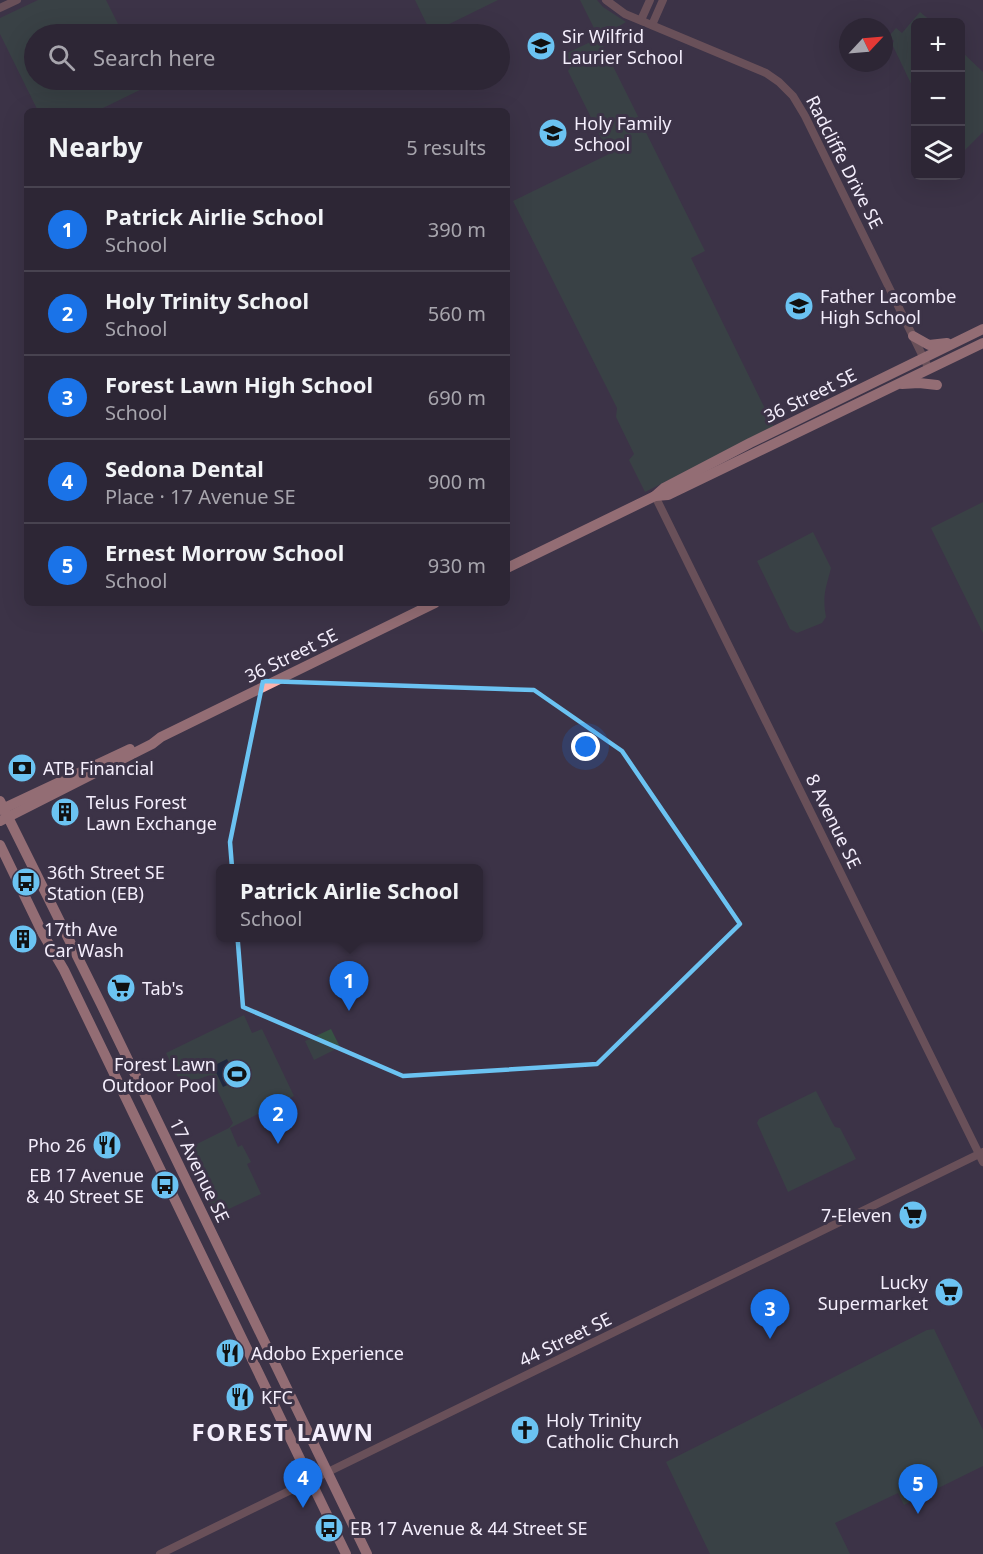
<!DOCTYPE html>
<html lang="en">
<head>
<meta charset="utf-8">
<style>
  :root { --surface:#2d2635; --page:#393241; --text:#f1f3f6; --muted:#a7a5ad; --line:#484350; --accent:#1a73e8 }
  body { margin:0; font-family:"Noto Sans",sans-serif; background:var(--page); color:var(--text) }
  .controls { position:absolute; right:18px; top:18px; display:grid; overflow:hidden; border-radius:9px; box-shadow:0 6px 24px #0002 }
  .controls button { width:54px; height:54px; display:grid; place-items:center; padding:0; border:0; border-bottom:2px solid var(--line); background:var(--surface); color:var(--text); font:30px sans-serif }
  .compass { position:absolute; left:839px; top:18px; width:54px; height:54px; border-radius:50%; background:var(--surface); box-shadow:0 6px 24px #0002; rotate:64deg }
  .you { position:absolute; left:586px; top:747px; width:21px; height:21px; margin:-15px; border:4px solid #fff; border-radius:50%; background:#1a73e8; box-shadow:0 0 0 9px #1a73e833 }
  .badge { display:grid; place-items:center; width:39px; height:39px; border-radius:50%; background:var(--accent); color:#fff; font-size:20px; font-weight:700 }
  .pin { position:absolute; translate:-50% -50px; filter:drop-shadow(0 2px 3px #0008) }
  .pin::after { content:''; position:absolute; top:32px; width:21px; height:18px; background:inherit; clip-path:polygon(0 0,100% 0,50% 100%) }
  .popup { position:absolute; left:216px; top:864px; width:267px; height:78px; box-sizing:border-box; display:grid; place-content:center; border-radius:9px; background:var(--surface); filter:drop-shadow(0 2px 4px #0005); font-size:20px; white-space:nowrap; color:var(--muted) }
  .popup b { font-size:22px; color:var(--text) }
  .popup::after { content:''; position:absolute; left:50%; top:100%; margin-left:-12px; border:12px solid transparent; border-top-color:var(--surface) }
  .list { margin:0; padding:0; list-style:none }
  h2 { display:flex; justify-content:space-between; align-items:center; height:78px; margin:0; padding:0 24px; font-size:26px }
  h2 small { font-size:20px; font-weight:400; color:var(--muted) }
  .list li { display:grid; grid-template-columns:39px 1fr auto; gap:18px; align-items:center; box-sizing:border-box; height:84px; padding:0 24px; border-top:2px solid var(--line) }
  .list b { display:block; font-size:22px; white-space:nowrap }
  .list p { margin:0; font-size:20px; white-space:nowrap; color:var(--muted) }
  .list em { font-size:20px; font-style:normal; color:var(--muted) }
  .icon { flex:none; width:33px; height:33px; fill:none; stroke:currentColor; stroke-width:2; stroke-linecap:round; stroke-linejoin:round }
  .map { position:relative; flex:none; width:983px; height:1554px; overflow:hidden }
  .search { position:absolute; background:var(--surface); box-shadow:0 6px 24px #0002; left:24px; top:24px; width:486px; height:66px; display:flex; align-items:center; gap:15px; box-sizing:border-box; padding:0 21px; border-radius:33px; color:var(--muted); font-size:22px }
  .panel { position:absolute; background:var(--surface); box-shadow:0 6px 24px #0002; left:24px; top:108px; width:486px; height:498px; border-radius:9px }
  .map>svg:first-child { display:block }
  .green { fill:#375244 }
  .water { fill:#001c38 }
  .lines { fill:none; stroke-linecap:round; stroke-linejoin:round }
  .minor { stroke:#a0746f; stroke-width:8 }
  .major { stroke:#fcb4ac; stroke-width:10 }
  .marked { fill:none; stroke:#6bc3f2; stroke-width:4.5; stroke-linejoin:round }
  .labels { text-anchor:middle; dominant-baseline:central; stroke-width:6; stroke-linejoin:round; paint-order:stroke }
  .poi-label { font-size:18px; fill:#f4eefc; stroke:#3c3347; text-anchor:start }
  .street-label { font-size:18px; fill:#f4eefc; stroke:#3c3347 }
  .district-label { font-size:24px; font-weight:bold; letter-spacing:1.5px; fill:#f4eefc; stroke:#3c3347 }
</style>
</head>
<body>
<div class="map">
<svg width="983" height="1554" viewBox="0 0 983 1554">
  <rect width="100%" height="100%" fill="#3c3347"/>
  <g class="green">
    <path d="M38 0H106L123 34H34V80H144L148 86 97 111H38L0 34V18Z"/>
    <path d="M415 0H498L431 33Z"/>
    <path d="M580 0H597L603 7 626 22 599 38 705 251 691 258 774 427 645 492 629 460 634 454 616 417 617 408 513 201 609 154 568 71 572 65 565 54 599 38Z"/>
    <path d="M920 12 932 22H916L915 92 892 44 894 41 889 36 896 28 902 33Z"/>
    <path d="M961 51 983 72V132L961 154Z"/>
    <path d="M983 502V633L931 528Z"/>
    <path d="M813 532 831 568C826 588 822 595 826 617L822 623 797 633 790 629 757 561Z"/>
    <path d="M244 1015 252 1033 262 1029 294 1096 230 1128 238 1147 242 1145 251 1162 247 1164 261 1194 214 1216 183 1151 229 1128 233 1123 210 1075 182 1085 166 1053Z"/>
    <path d="M331 1029 340 1047 314 1060 305 1041Z"/>
    <path d="M816 1091 832 1122 835 1127 840 1128 856 1159 788 1192 757 1123 759 1119Z"/>
    <path d="M934 1329 983 1430V1466L904 1505 898 1493 835 1523 850 1554H710L666 1462 927 1330Z"/>
  </g>
  <path class="water" d="M227 1059 238 1080 223 1087 213 1066Z"/>
  <g class="lines">
    <g class="minor">
      <path d="M606 0 625 14 766 73 779 82 793 96 805 116 929 369"/>
      <path d="M0 8 17 0"/>
      <path d="M641 20 650 0"/>
      <path d="M652 25 663 0"/>
      <path d="M655 496 983 1162"/>
      <path d="M160 1554 983 1152"/>
    </g>
    <g class="major">
      <path d="M913 336 929 345 947 343"/>
      <path d="M902 384 919 383 937 385"/>
      <path d="M655 496 668 495 983 343"/>
      <path d="M507 568 655 496 664 488 750 443 983 329"/>
      <path d="M0 801 101 1004 367 1554"/>
      <path d="M0 810 130 749"/>
      <path d="M0 821 152 744 161 737 435 603"/>
      <path d="M0 845 43 934 64 970 346 1554"/>
    </g>
  </g>
  <path d="M0 0H983V1554H0ZM263 681 534 690 622 751 740 924 597 1064 403 1076 243 1007 230 842Z" fill="#3c3347" fill-opacity=".55" fill-rule="evenodd"/>
  <path class="marked" d="M263 681 534 690 622 751 740 924 597 1064 403 1076 243 1007 230 842Z"/>
  <defs>
    <g id="school-disc" transform="scale(1.5)"><circle r="9.5" fill="#6bc3f2" stroke="#3c3347"/><path d="M0-5L7-2L0 1L-7-2ZM-4 1L0 2.5L4 1V4Q0 6-4 4Z" fill="#111"/></g>
    <g id="bank-disc" transform="scale(1.5)"><circle r="9.5" fill="#6bc3f2" stroke="#3c3347"/><path d="M-6-4H6V4H-6ZM0-2.3a2.3 2.3 0 1 0 0 4.6a2.3 2.3 0 1 0 0-4.6Z" fill="#111"/></g>
    <g id="building-disc" transform="scale(1.5)"><circle r="9.5" fill="#6bc3f2" stroke="#3c3347"/><path d="M-4-6H4V6H1V3H-1V6H-4ZM-2.5-4.3h1.7v1.8h-1.7ZM.8-4.3h1.7v1.8H.8ZM-2.5-1h1.7V.8h-1.7ZM.8-1h1.7V.8H.8Z" fill="#111"/></g>
    <g id="bus-disc" transform="scale(1.5)"><circle r="9.5" fill="#6bc3f2" stroke="#3c3347"/><path d="M-5-6H5V4H4V6H2V4H-2V6H-4V4H-5ZM-3.5-4V0h7V-4ZM-3.5 1.2v1.5H-2V1.2ZM2 1.2v1.5H3.5V1.2Z" fill="#111"/></g>
    <g id="supermarket-disc" transform="scale(1.5)"><circle r="9.5" fill="#6bc3f2" stroke="#3c3347"/><path d="M-6-5.5h2.5l.6 2H6L4.5 2H-2.5L-4.4-4H-6ZM-1.5 3.2a1.3 1.3 0 1 0 .1 0ZM3 3.2a1.3 1.3 0 1 0 .1 0Z" fill="#111"/></g>
    <g id="stadium-disc" transform="scale(1.5)"><circle r="9.5" fill="#6bc3f2" stroke="#3c3347"/><path d="M0-5a6.5 5 0 1 0 0 10a6.5 5 0 1 0 0-10ZM-3.5-1.8h7v3.6h-7Z" fill="#111"/></g>
    <g id="restaurant-disc" transform="scale(1.5)"><circle r="9.5" fill="#6bc3f2" stroke="#3c3347"/><path d="M-5-6h1v4h1v-4h1v4h1v-4h1v5L-1.5 .5V6h-2V.5L-5-1ZM5-6V6H3V1.5H1.5Q1.5-4 5-6Z" fill="#111"/></g>
    <g id="church-disc" transform="scale(1.5)"><circle r="9.5" fill="#6bc3f2" stroke="#3c3347"/><path d="M-1.2-6h2.4v3.5h3.3v2.4h-3.3V6h-2.4V-.1h-3.3v-2.4h3.3Z" fill="#111"/></g>
  </defs>
  <g fill-rule="evenodd">
    <use href="#school-disc" x="541" y="46"/>
    <use href="#school-disc" x="553" y="133"/>
    <use href="#school-disc" x="799" y="306"/>
    <use href="#bank-disc" x="22" y="768"/>
    <use href="#building-disc" x="65" y="812"/>
    <use href="#bus-disc" x="26" y="882"/>
    <use href="#building-disc" x="23" y="939"/>
    <use href="#supermarket-disc" x="121" y="988"/>
    <use href="#stadium-disc" x="237" y="1074"/>
    <use href="#restaurant-disc" x="107" y="1145"/>
    <use href="#bus-disc" x="165" y="1185"/>
    <use href="#supermarket-disc" x="913" y="1215"/>
    <use href="#supermarket-disc" x="949" y="1292"/>
    <use href="#restaurant-disc" x="230" y="1353"/>
    <use href="#restaurant-disc" x="240" y="1397"/>
    <use href="#church-disc" x="525" y="1430"/>
    <use href="#bus-disc" x="329" y="1528"/>
  </g>
  <g class="labels">
    <g class="poi-label">
      <text x="562" y="36">Sir Wilfrid<tspan x="562" dy="21">Laurier School</tspan></text>
      <text x="574" y="123">Holy Family<tspan x="574" dy="21">School</tspan></text>
      <text x="820" y="296">Father Lacombe<tspan x="820" dy="21">High School</tspan></text>
      <text x="43" y="768">ATB Financial</text>
      <text x="86" y="802">Telus Forest<tspan x="86" dy="21">Lawn Exchange</tspan></text>
      <text x="47" y="872">36th Street SE<tspan x="47" dy="21">Station (EB)</tspan></text>
      <text x="44" y="929">17th Ave<tspan x="44" dy="21">Car Wash</tspan></text>
      <text x="142" y="988">Tab's</text>
      <text x="216" y="1064" text-anchor="end">Forest Lawn<tspan x="216" dy="21">Outdoor Pool</tspan></text>
      <text x="86" y="1145" text-anchor="end">Pho 26</text>
      <text x="144" y="1175" text-anchor="end">EB 17 Avenue<tspan x="144" dy="21">&amp; 40 Street SE</tspan></text>
      <text x="892" y="1215" text-anchor="end">7-Eleven</text>
      <text x="928" y="1282" text-anchor="end">Lucky<tspan x="928" dy="21">Supermarket</tspan></text>
      <text x="251" y="1353">Adobo Experience</text>
      <text x="261" y="1397">KFC</text>
      <text x="546" y="1420">Holy Trinity<tspan x="546" dy="21">Catholic Church</tspan></text>
      <text x="350" y="1528">EB 17 Avenue &amp; 44 Street SE</text>
    </g>
    <g class="street-label">
      <text transform="translate(845 162) rotate(63)">Radcliffe Drive SE</text>
      <text transform="translate(810 395) rotate(-26)">36 Street SE</text>
      <text transform="translate(291 655) rotate(-26)">36 Street SE</text>
      <text transform="translate(834 821) rotate(64)">8 Avenue SE</text>
      <text transform="translate(200 1170) rotate(64)">17 Avenue SE</text>
      <text transform="translate(565 1339) rotate(-26)">44 Street SE</text>
    </g>
    <g class="district-label">
      <text x="283" y="1431">FOREST LAWN</text>
    </g>
  </g>
</svg>
<div class="controls">
<button>+</button>
<button>−</button>
<button><svg class="icon" aria-label="layers" viewBox="0 0 24 24"><path d="M12 4l9 5-9 5-9-5zM3 14l9 5 9-5"/></svg></button>
</div>
<svg class="compass" viewBox="-18 -18 36 36"><path d="M0-13l5 13h-10z" fill="#e53935"/><path d="M0 13l5-13h-10z" fill="#a7a5ad"/></svg>
<div class="you"></div>
<div class="pin badge" style="left:349px;top:1011px">1</div>
<div class="popup"><b>Patrick Airlie School</b>School</div>
<div class="pin badge" style="left:278px;top:1144px">2</div>
<div class="pin badge" style="left:770px;top:1339px">3</div>
<div class="pin badge" style="left:303px;top:1508px">4</div>
<div class="pin badge" style="left:918px;top:1514px">5</div>
<div class="search"><svg class="icon" aria-label="search" viewBox="0 0 24 24"><circle cx="10" cy="10" r="6"/><path d="M15 15l6 6"/></svg>Search here</div>
<section class="panel">
<h2>Nearby<small>5 results</small></h2>
<ul class="list">
<li><span class="badge">1</span><div><b>Patrick Airlie School</b><p>School</p></div><em>390 m</em></li>
<li><span class="badge">2</span><div><b>Holy Trinity School</b><p>School</p></div><em>560 m</em></li>
<li><span class="badge">3</span><div><b>Forest Lawn High School</b><p>School</p></div><em>690 m</em></li>
<li><span class="badge">4</span><div><b>Sedona Dental</b><p>Place · 17 Avenue SE</p></div><em>900 m</em></li>
<li><span class="badge">5</span><div><b>Ernest Morrow School</b><p>School</p></div><em>930 m</em></li>
</ul>
</section>
</div>
</body>
</html>
